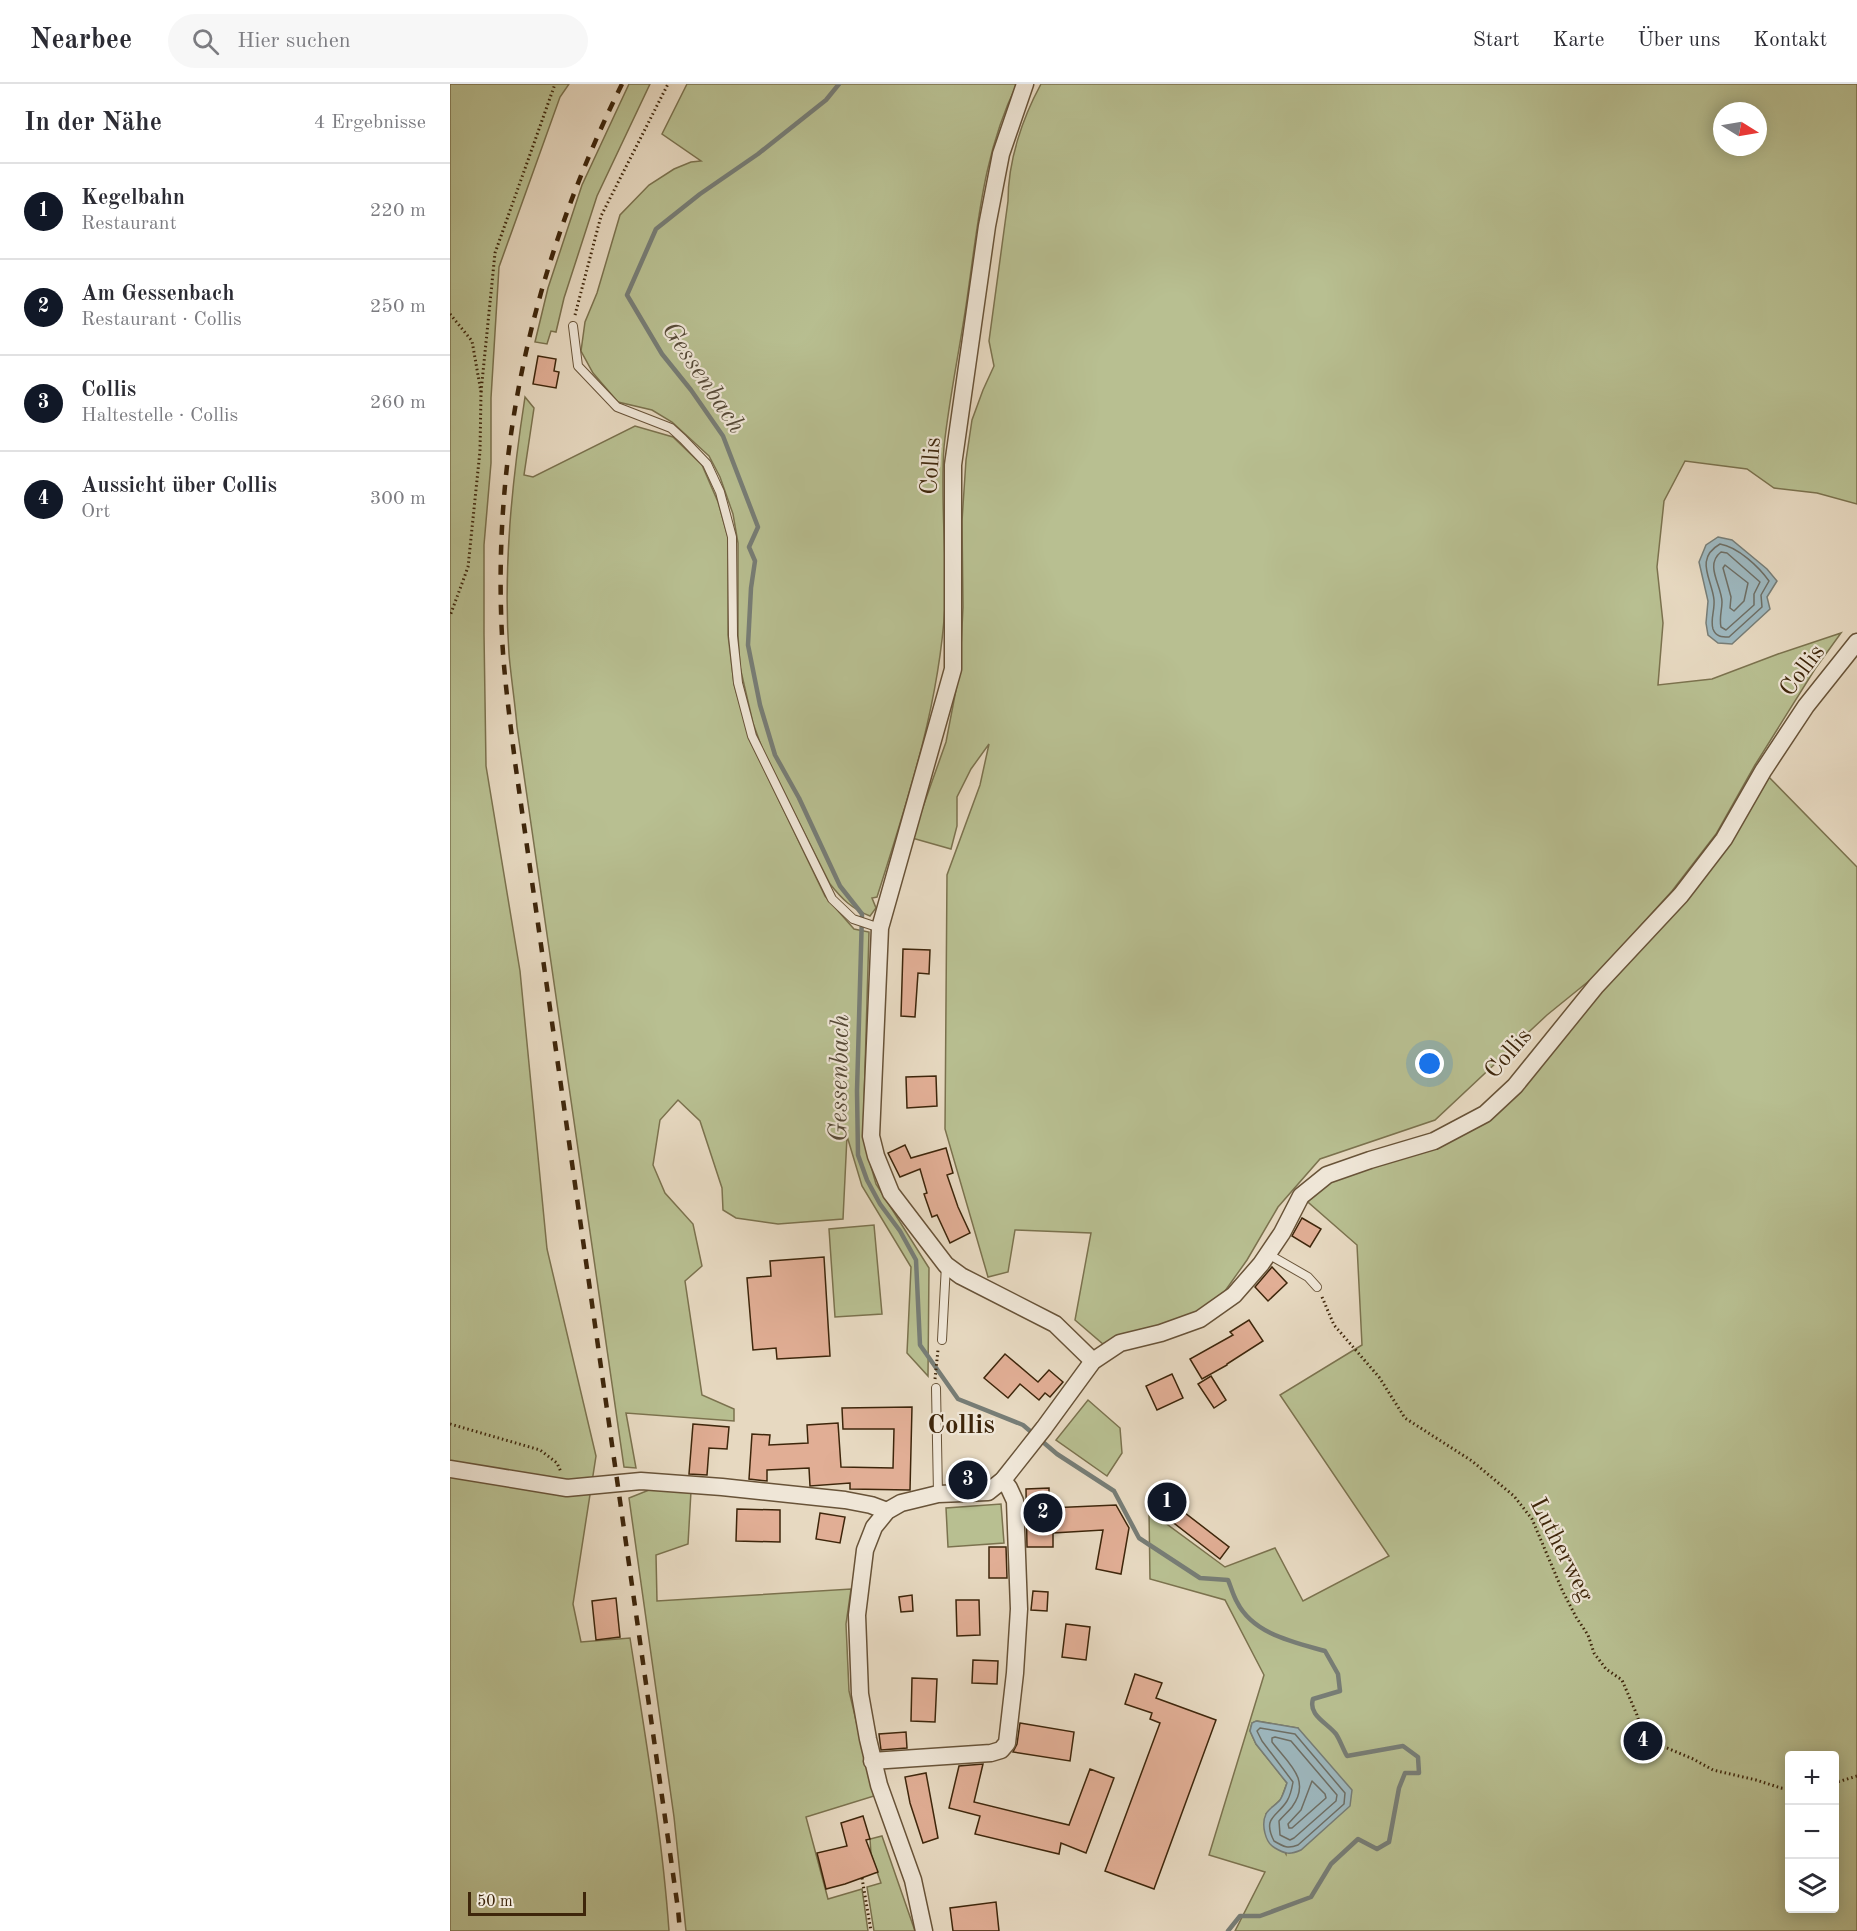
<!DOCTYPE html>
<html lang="de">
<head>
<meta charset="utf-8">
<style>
  :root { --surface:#fff; --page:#f7f7f7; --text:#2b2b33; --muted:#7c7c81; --line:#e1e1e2; --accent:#111827 }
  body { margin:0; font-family:"Old Standard TT",serif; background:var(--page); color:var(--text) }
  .controls { position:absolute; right:18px; bottom:18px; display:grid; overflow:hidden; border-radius:6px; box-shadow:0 3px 15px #0003 }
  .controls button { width:54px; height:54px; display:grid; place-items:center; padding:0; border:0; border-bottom:2px solid var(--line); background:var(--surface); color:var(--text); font:30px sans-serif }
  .compass { position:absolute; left:1263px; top:18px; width:54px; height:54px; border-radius:50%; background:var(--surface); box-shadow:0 3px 15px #0003; rotate:101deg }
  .scale { position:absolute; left:18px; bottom:15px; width:118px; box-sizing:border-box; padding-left:6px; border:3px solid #3e260b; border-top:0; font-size:16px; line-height:21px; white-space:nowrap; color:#3e260b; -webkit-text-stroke:4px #efe6d7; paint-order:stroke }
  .you { position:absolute; left:980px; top:980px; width:21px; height:21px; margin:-15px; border:4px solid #fff; border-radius:50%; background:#1a73e8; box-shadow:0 0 0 9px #1a73e833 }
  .badge { display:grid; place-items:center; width:39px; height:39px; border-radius:50%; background:var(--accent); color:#fff; font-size:20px; font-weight:700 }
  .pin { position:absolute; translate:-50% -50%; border:3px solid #fff; box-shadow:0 2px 6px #0006 }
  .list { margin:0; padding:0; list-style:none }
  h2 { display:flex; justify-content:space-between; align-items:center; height:78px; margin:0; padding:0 24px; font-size:26px }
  h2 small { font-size:20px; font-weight:400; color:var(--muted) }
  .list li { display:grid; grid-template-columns:39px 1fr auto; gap:18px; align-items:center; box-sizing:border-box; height:96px; padding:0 24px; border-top:2px solid var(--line) }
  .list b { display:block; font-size:22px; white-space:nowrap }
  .list p { margin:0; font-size:20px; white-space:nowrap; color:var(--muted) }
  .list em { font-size:20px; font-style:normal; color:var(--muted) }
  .icon { flex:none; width:33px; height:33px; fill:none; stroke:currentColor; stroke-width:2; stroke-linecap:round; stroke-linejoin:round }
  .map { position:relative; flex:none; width:1407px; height:1847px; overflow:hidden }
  header { display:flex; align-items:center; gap:36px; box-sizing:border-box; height:84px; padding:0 30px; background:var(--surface); border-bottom:2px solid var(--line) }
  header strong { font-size:28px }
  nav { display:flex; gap:33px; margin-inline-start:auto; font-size:21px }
  .search { width:420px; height:54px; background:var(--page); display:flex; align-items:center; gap:15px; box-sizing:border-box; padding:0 21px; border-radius:33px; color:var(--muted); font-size:22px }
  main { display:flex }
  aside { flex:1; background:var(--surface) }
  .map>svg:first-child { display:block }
  .green { fill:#b8bf91; stroke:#7b724e; stroke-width:1.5; fill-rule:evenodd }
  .water { fill:#9db7be; stroke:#777d76; stroke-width:1.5 }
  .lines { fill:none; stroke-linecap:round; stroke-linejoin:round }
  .shore { stroke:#6e6e64; stroke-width:1.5 }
  .stream { stroke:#777d76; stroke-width:4.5 }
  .building { fill:#e1ae95; stroke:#3e260b; stroke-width:1.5 }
  .service-casing { stroke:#685338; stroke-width:10 }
  .minor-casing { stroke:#685338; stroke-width:19 }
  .path { stroke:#3e260b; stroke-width:3; stroke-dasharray:1.5 3; stroke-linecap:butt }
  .service { stroke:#efe6d7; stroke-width:8 }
  .minor { stroke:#efe6d7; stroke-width:16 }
  .rail { stroke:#3e260b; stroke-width:4.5; stroke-dasharray:10 10; stroke-linecap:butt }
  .labels { text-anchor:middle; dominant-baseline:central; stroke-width:4.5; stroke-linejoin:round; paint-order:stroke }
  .street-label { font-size:24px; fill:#3e260b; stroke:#efe6d7 }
  .water-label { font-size:26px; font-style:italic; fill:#564a38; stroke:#efe6d7 }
  .quarter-label { font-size:27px; font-weight:bold; fill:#3e260b; stroke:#efe6d7 }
</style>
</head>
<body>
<header>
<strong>Nearbee</strong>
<div class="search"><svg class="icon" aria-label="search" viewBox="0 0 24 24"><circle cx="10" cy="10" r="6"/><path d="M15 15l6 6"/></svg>Hier suchen</div>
<nav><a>Start</a><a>Karte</a><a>Über uns</a><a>Kontakt</a></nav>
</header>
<main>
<aside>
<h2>In der Nähe<small>4 Ergebnisse</small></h2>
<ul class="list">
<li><span class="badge">1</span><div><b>Kegelbahn</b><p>Restaurant</p></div><em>220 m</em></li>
<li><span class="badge">2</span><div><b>Am Gessenbach</b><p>Restaurant · Collis</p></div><em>250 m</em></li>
<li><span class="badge">3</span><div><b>Collis</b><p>Haltestelle · Collis</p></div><em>260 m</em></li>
<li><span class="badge">4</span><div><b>Aussicht über Collis</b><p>Ort</p></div><em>300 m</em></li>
</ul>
</aside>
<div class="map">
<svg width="1407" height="1847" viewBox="0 0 1407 1847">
  <rect width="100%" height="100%" fill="#e7d9c1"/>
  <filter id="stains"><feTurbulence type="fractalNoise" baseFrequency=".00333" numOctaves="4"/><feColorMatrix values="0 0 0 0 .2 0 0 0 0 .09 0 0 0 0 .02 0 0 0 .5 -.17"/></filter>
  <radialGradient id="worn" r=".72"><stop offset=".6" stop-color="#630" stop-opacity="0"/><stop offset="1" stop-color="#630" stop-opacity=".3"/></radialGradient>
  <g class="green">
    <path d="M0 0H119L110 13 49 183 41 314V379L34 461V550L36 682 70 887 97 1165 146 1372 123 1520 131 1558 180 1554C195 1651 212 1749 219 1847H0Z"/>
    <path d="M179 0H200L147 112 114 214 106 248 101 247 97 260 85 258 98 204 132 101Z"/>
    <path d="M237 0H567C533 69 528 141 517 215 510 264 499 315 494 363 490 416 497 470 495 522 489 623 457 718 427 813L422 814 426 824 420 832C402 825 392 815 380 800L312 664 303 639 290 583 288 551V459L283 430 270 393 259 372 222 338 202 326 168 318 143 289 131 267 135 238 147 209 170 131 199 101 224 85 241 78 251 77 212 50Z"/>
    <path d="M591 0H1407V420L1367 409 1324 404 1297 385 1235 377 1214 417 1207 483 1213 539 1208 601 1262 595 1328 570 1391 549 1365 585 1305 681 1266 750 1222 807 1145 892 1097 931 985 1036 870 1075 828 1123 797 1176 775 1207 746 1229 697 1247 668 1252 653 1260 625 1236 641 1149 565 1146 558 1188 538 1193 495 1045 497 791 530 701 539 660 521 685 507 713V742L501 765 462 754 496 658 510 585 513 523 512 437 516 376 522 336 533 306 544 282 539 257 558 117C558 77 572 35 591 0ZM1272 27H1308V63H1272Z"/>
    <path d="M75 313 84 324 74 391 83 393 185 342 223 353 252 381 268 418 278 453V551L284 600 300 656 375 812 404 845 419 848 413 1054 426 1100 479 1184 478 1292 457 1269 461 1183 412 1102 397 1052 393 1135 328 1140 286 1134 273 1126 272 1104 250 1037 228 1016 210 1036 203 1081 215 1109 243 1140 252 1182 235 1197 252 1311 284 1325V1337L176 1329 186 1384 174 1383 67 643C65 618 61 594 59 570 53 484 62 397 75 313Z"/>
    <path d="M1313 687 1407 783V1847H785L815 1788 759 1771 814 1591 775 1516 700 1495 699 1427 775 1483 825 1464 853 1517 939 1472 830 1311 912 1261 907 1161 851 1112 884 1089 1035 1030 1231 811ZM807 1637 848 1644 836 1770 816 1730 831 1715 837 1699 806 1660 800 1647 802 1639ZM1340 1672H1384V1824H1340Z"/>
    <path d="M424 1141 432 1230 385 1233 379 1145Z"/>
    <path d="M638 1316 670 1344 672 1369 657 1392 606 1356Z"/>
    <path d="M204 1404 241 1407 238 1460 206 1471 207 1517 401 1505 396 1540 399 1607 424 1712 356 1733 378 1815 412 1805 418 1847H236L224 1733 179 1414Z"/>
    <path d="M551 1420 554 1459 498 1463 496 1424Z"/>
    <path d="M432 1752 465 1847H424L417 1803 431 1799 421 1770 420 1755Z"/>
  </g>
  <g class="water">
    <path d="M1268 453 1282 456 1317 485 1327 497 1317 513 1320 525 1282 560 1268 559 1258 551 1256 539 1258 517 1249 478 1256 461Z"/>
    <path d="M806 1637 848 1644 902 1706 900 1722 851 1766C840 1771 835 1770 825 1764 815 1759 811 1740 816 1730 818 1725 826 1721 830 1716 833 1712 835 1705 837 1699L806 1660 800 1647 802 1639Z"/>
  </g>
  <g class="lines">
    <g class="shore">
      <path d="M1270 460C1288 463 1309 483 1319 497L1311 511 1312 523 1279 553C1272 553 1266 553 1263 545 1260 536 1265 526 1264 516 1262 495 1244 475 1270 460Z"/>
      <path d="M1271 468 1277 469 1310 498 1304 510V521L1276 546 1271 543C1269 534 1272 526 1272 518 1272 502 1254 481 1271 468Z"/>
      <path d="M1275 481 1298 499 1294 517 1284 527 1280 524 1281 513 1273 484Z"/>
      <path d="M810 1644 845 1650 895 1709 894 1720 848 1761C838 1765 834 1763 824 1757 812 1733 827 1733 837 1717 840 1712 842 1704 843 1698L812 1657 807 1647Z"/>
      <path d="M825 1653 841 1657 887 1711 886 1717 844 1754 840 1756 830 1751 829 1737C833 1732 838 1728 842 1723 862 1696 838 1679 822 1658V1654Z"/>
      <path d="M862 1697 875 1710 876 1714 842 1744H839L838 1740 851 1726Z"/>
    </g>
    <path class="stream" d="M389 0 376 16 308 70 250 110 206 145 177 211 212 270 241 306 273 352 308 443 299 463 305 477 301 504 298 561 310 621 325 671 349 714 390 802 412 830 407 1007 408 1071 417 1096 430 1120 450 1147 466 1176 470 1261 508 1315 573 1341 607 1370 664 1407 689 1454 750 1494 778 1496C781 1503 783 1511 787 1518 803 1550 843 1558 875 1567L888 1590 890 1607 863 1615C858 1631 876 1638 886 1650 890 1656 893 1665 897 1672L953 1662 968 1673 969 1689H955L949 1704 939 1758 927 1765 908 1755 881 1780 861 1813 810 1832H790L778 1847"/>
  </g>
  <g class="building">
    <path d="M88 272 106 275 104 287 109 288 106 304 83 300Z"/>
    <path d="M453 865 480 866 479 890 468 889 465 933 451 932Z"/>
    <path d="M486 992 487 1022 457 1024 456 993Z"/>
    <path d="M455 1061 461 1074 496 1064 503 1089 497 1091 508 1123 520 1149 500 1159 487 1131 482 1133 474 1110 477 1109 470 1085 450 1093 438 1069Z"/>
    <path d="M852 1134 871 1145 860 1163 842 1152Z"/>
    <path d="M374 1173 380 1272 327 1275 326 1264 303 1266 297 1194 321 1192 320 1177Z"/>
    <path d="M822 1183 837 1199 818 1217 805 1203Z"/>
    <path d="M799 1236 813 1257 777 1280V1281L752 1295 740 1275 783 1251 780 1248Z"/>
    <path d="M555 1270 588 1298 599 1286 613 1298 600 1313 595 1309 589 1316 570 1300 558 1314 534 1294Z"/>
    <path d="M722 1290 733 1314 707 1326 696 1302Z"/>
    <path d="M761 1292 776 1316 764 1324 748 1300Z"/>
    <path d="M462 1323 460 1406 400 1405V1399L360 1402 359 1384 317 1386V1397L299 1395 302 1350 320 1351 319 1361 358 1359 357 1341 388 1339 391 1383 443 1384 444 1345H393L392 1324Z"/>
    <path d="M243 1340 279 1343 277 1365 259 1364 257 1391 239 1390Z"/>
    <path d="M713 1400 736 1417 730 1425 779 1463 770 1475 698 1419Z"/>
    <path d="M599 1404V1424L666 1421 679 1444 671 1490 646 1485 653 1446 603 1449V1463H577L576 1405Z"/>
    <path d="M287 1425 330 1426V1458L286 1457Z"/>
    <path d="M370 1429 395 1433 390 1459 366 1455Z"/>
    <path d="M539 1463H556L557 1494H539Z"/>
    <path d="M583 1507 598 1508 597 1527 581 1526Z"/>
    <path d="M462 1511 463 1527 451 1528 449 1513Z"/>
    <path d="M166 1514 170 1553 146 1556 142 1517Z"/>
    <path d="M506 1516H529L530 1551 507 1552Z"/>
    <path d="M616 1540 640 1543 636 1576 612 1573Z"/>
    <path d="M523 1576 548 1577 547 1600 522 1599Z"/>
    <path d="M685 1590 712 1599 706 1614 766 1636 704 1805 655 1787 710 1639 700 1635 702 1629 675 1620Z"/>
    <path d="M462 1594 487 1595 485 1638 461 1637Z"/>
    <path d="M570 1639 624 1648 620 1677 563 1668 567 1660Z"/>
    <path d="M456 1648 457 1664 431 1666 429 1650Z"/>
    <path d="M533 1680 524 1718 619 1741 640 1685 664 1694 636 1769 611 1759 609 1770 525 1750 530 1732 499 1724 509 1682Z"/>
    <path d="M476 1689 488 1754 473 1759 460 1719 455 1693Z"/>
    <path d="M413 1732 420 1755 416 1756 428 1788 395 1800 376 1805 367 1769 397 1762 391 1739Z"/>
    <path d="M546 1818 549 1847H503L500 1824Z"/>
  </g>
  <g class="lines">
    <g class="service-casing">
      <g id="service">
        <path d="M123 242 128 282 167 323 221 344 233 355 257 380 270 408 282 453 283 552 288 599 302 652 382 815 403 835 430 844"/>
        <path d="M818 1170 858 1193 867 1203"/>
        <path d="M492 1256 496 1181"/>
        <path d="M486 1304 488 1410"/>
      </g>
    </g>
    <g class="minor-casing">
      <g id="minor">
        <path d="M575 0 551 70 537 142 503 381V585L430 844 421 1052 426 1072 441 1109 496 1181 511 1192 605 1240 643 1277"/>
        <path d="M0 1385 117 1404 191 1397 272 1403 395 1416 421 1421 437 1427"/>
        <path d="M422 1677 541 1669 551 1666 557 1659 565 1589 569 1525 565 1417 559 1404 553 1396"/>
        <path d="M474 1847 463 1796 429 1701 418 1655 410 1610 407 1531 415 1466 424 1443 437 1427 451 1419 488 1410 538 1408 553 1396 594 1344 643 1277 670 1259 711 1249 750 1235 784 1211 811 1180 832 1149 851 1112 877 1091 920 1076 984 1057 1035 1030 1065 1002 1146 902 1231 811 1274 755 1313 687 1356 622 1407 558"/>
      </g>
    </g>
    <g class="path">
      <path d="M0 230 22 257 31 308 30 367 18 483 0 532"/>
      <path d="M125 231 151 132 218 0"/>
      <path d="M31 308 45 169 105 0"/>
      <path d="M872 1213 884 1241 929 1293 955 1334 1022 1377 1064 1412 1082 1435 1113 1508 1126 1533 1138 1551 1144 1569 1156 1585 1172 1596 1187 1631 1191 1645 1198 1656 1243 1675 1263 1686 1306 1696 1331 1704 1340 1705"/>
      <path d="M485 1295 488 1266"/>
      <path d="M0 1340 90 1366 107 1379 111 1388"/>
      <path d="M1384 1699 1407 1692"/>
      <path d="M412 1794 421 1847"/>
    </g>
    <use href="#service" class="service"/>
    <use href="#minor" class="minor"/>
    <path class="rail" d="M172 0C86 174 42 357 52 552 54 594 60 636 65 678L228 1825 230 1847"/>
  </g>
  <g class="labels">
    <g class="street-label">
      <text transform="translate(482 382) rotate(-86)">Collis</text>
      <text transform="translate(1353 587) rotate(-53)">Collis</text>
      <text transform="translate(1059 970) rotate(-49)">Collis</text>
      <text transform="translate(1111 1466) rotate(63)">Lutherweg</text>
    </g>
    <g class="water-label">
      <text transform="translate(253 294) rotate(56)">Gessenbach</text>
      <text transform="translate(390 994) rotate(-89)">Gessenbach</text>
    </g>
    <g class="quarter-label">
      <text x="511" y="1341">Collis</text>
    </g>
  </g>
  <rect width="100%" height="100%" filter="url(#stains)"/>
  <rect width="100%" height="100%" fill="url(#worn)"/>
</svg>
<div class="controls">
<button>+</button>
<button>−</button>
<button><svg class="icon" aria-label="layers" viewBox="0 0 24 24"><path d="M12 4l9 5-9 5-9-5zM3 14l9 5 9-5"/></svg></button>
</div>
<svg class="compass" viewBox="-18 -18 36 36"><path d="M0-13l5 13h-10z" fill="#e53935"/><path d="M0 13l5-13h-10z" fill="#7c7c81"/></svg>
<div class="scale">50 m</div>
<div class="you"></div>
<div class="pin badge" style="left:717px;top:1418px">1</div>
<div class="pin badge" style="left:593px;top:1429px">2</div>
<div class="pin badge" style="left:518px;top:1396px">3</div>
<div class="pin badge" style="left:1193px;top:1657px">4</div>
</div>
</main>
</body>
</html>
